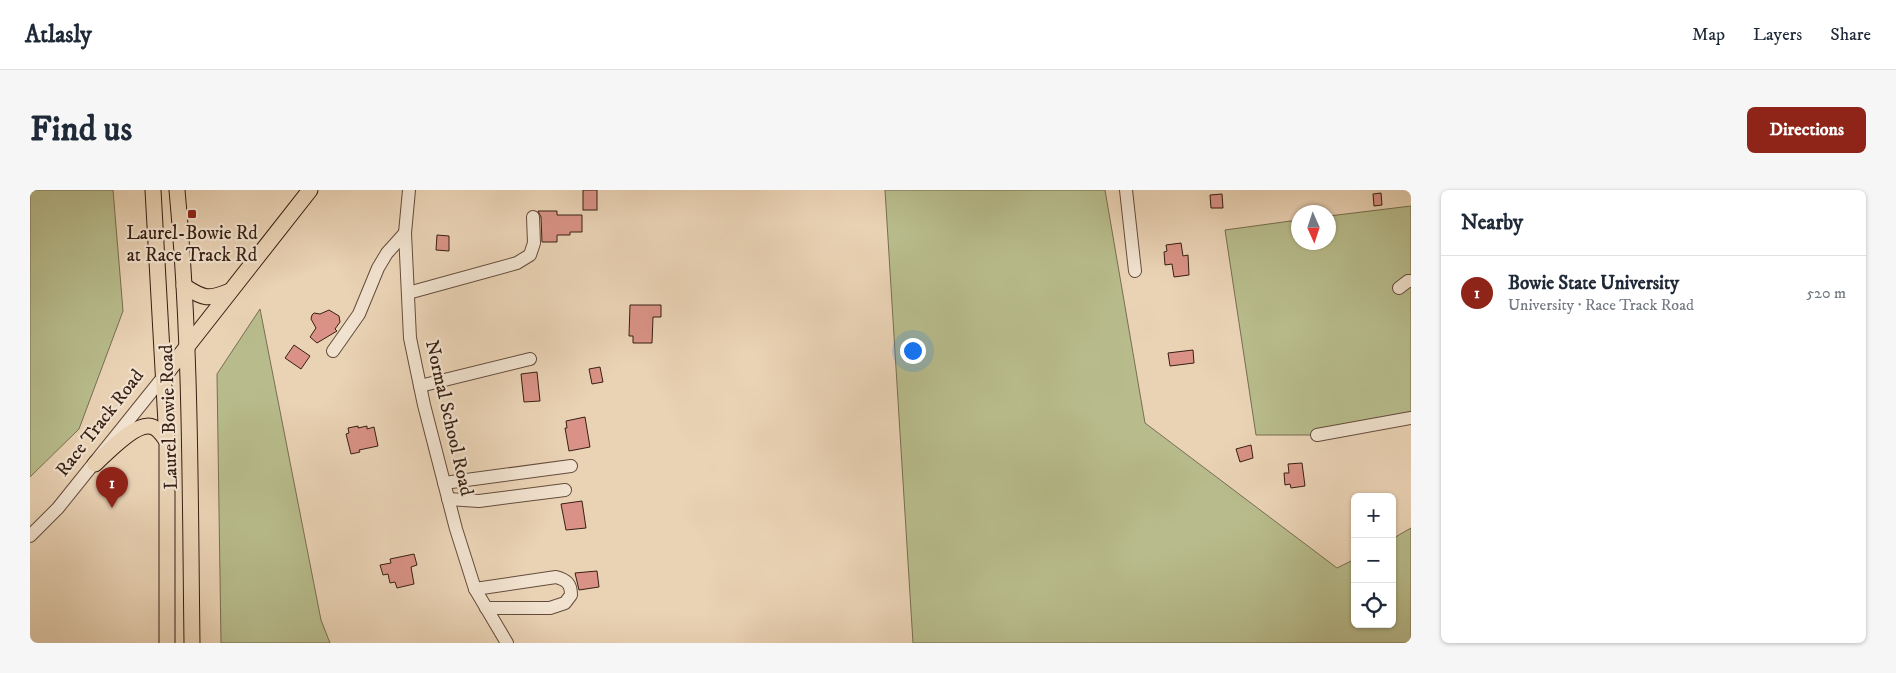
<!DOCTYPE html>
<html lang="en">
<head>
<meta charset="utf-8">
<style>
  :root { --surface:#fff; --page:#f6f6f7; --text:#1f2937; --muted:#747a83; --line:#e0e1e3; --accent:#8f2418 }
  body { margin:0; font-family:"IM FELL DW Pica",serif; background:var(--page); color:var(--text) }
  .controls { position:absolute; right:15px; bottom:15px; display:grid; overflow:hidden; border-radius:8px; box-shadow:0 1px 4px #0004 }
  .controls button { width:45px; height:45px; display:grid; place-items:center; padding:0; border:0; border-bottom:1px solid var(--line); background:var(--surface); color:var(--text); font:25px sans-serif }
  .compass { position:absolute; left:1261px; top:15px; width:45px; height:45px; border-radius:50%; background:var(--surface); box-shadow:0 1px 4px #0004; rotate:177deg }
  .you { position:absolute; left:882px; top:160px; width:18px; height:18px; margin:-12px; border:4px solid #fff; border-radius:50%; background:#1a73e8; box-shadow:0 0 0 8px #1a73e833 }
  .badge { display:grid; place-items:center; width:32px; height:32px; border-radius:50%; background:var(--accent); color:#fff; font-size:16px; font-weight:700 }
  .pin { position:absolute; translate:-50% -41px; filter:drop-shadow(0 1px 2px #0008) }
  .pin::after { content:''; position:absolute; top:26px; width:18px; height:15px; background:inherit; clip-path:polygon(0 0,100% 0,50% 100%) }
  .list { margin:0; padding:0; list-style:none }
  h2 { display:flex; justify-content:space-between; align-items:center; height:65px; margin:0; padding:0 20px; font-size:21px }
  h2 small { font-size:16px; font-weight:400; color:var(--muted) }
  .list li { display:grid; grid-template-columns:32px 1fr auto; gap:15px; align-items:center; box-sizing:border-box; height:75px; padding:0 20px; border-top:1px solid var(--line) }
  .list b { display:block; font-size:19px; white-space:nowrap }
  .list p { margin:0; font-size:16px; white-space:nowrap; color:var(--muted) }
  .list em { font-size:16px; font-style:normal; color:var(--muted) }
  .icon { flex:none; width:28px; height:28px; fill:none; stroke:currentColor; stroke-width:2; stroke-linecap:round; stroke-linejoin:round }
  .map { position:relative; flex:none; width:1381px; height:453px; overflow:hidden; border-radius:8px }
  header { display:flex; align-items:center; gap:30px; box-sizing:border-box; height:70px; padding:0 25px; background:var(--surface); border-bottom:1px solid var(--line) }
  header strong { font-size:24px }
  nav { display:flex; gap:28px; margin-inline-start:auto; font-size:18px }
  .intro { display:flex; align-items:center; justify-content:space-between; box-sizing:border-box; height:120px; padding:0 30px }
  h1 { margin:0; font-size:35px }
  .button { padding:12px 22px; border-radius:8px; background:var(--accent); color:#fff; font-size:18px; font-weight:700 }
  main { display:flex; gap:30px; padding:0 30px }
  aside { flex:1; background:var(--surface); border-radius:8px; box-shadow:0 1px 4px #0004 }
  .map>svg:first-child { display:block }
  .green { fill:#b8bc8c; stroke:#786e50 }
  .building { fill:#d99285; stroke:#371f13 }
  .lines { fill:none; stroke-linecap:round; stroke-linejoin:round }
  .minor-casing { stroke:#644c3c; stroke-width:14 }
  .major-casing { stroke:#371f13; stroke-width:17 }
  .minor { stroke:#f1e2cf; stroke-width:12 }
  .major { stroke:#ead3b5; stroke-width:15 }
  .poi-dot { fill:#8f2418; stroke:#f1e2cf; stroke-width:2 }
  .labels { text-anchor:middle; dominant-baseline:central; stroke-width:4.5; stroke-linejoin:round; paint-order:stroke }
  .poi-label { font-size:19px; fill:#371f13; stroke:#f1e2cf }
  .street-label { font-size:19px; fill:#371f13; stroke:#f1e2cf }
</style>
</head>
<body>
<header>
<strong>Atlasly</strong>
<nav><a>Map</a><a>Layers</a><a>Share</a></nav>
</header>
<div class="intro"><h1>Find us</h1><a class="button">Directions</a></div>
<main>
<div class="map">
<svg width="1381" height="453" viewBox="0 0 1381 453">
  <rect width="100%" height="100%" fill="#ead3b5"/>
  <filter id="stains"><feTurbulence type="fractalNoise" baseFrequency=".004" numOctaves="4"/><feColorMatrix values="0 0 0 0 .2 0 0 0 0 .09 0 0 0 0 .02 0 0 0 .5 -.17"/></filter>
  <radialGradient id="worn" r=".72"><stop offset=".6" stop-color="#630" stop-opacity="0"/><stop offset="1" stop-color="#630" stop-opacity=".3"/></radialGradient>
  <g class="green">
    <path d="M0 0H83L93 121 49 239 0 287Z"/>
    <path d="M855 0H1075L1115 233 1307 378 1325 369V434H1362V349L1381 338V453H883Z"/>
    <path d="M1381 16V227L1287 245H1226L1195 40 1268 30V52H1298L1299 26Z"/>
    <path d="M230 119 291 430 300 453H191L187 184Z"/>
  </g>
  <g class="building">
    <rect x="553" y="0" width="14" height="20"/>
    <path d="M1351 3 1352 15 1344 16 1343 4Z"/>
    <path d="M1192 4 1193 18H1181L1180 5Z"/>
    <path d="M508 21H527V25H552V42H540V45H527V52H512L511 27Z"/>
    <path d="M407 45 419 46V61L406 60Z"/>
    <path d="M1151 53 1153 66 1158 65 1159 85 1144 87 1142 74 1135 75 1134 62 1137 61 1136 55Z"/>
    <path d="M600 115H631V127H623L622 153H603V146H599Z"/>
    <path d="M299 120 309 126 310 132 305 139 307 141 287 153 280 147 286 138 281 129 282 125 284 123 290 124Z"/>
    <path d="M264 155 280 166 271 179 255 168Z"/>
    <path d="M1163 160 1164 173 1140 176 1138 163Z"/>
    <path d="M570 177 573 192 562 194 559 179Z"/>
    <path d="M507 182 510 211 494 212 491 184Z"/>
    <path d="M555 227 560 257 539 261 535 238H537L536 231Z"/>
    <path d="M328 236V238L337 236V239L344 237 348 256 329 260 330 262 321 264 316 244 319 243 318 238Z"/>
    <path d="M1221 255 1223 268 1210 272 1206 259Z"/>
    <path d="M1272 273 1275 296 1261 298 1260 294 1255 295 1254 283H1259L1258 274Z"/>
    <path d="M552 311 556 338 536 340 531 314Z"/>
    <path d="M384 364 387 375 381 377 384 394 367 398 365 392 360 393 358 384 353 385 350 375 361 373 360 369Z"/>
    <path d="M567 381 569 397 549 400 545 383Z"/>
  </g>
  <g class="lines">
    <g class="minor-casing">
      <g id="minor">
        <path d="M379 0 375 43 380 148 394 215 426 339 445 399 477 453"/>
        <path d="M1096 0 1105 81"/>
        <path d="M1369 98 1378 91H1381"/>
        <path d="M378 103 487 73 500 65 504 53 503 27"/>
        <path d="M303 161 329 124 348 78 357 63 375 43"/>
        <path d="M390 196 500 169"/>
        <path d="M1287 245 1381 228"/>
        <path d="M414 293 541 276"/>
        <path d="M418 309 449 311 535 300"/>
        <path d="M0 346 28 318 134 186"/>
        <path d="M445 399 526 387C537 390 541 394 541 405L535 413 520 418H456"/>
      </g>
    </g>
    <g class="major-casing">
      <g id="major">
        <path d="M123 0 137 251V453"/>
        <path d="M147 0C161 151 160 302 162 453"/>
        <path d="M154 96C174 109 178 110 200 101"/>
        <path d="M134 186 280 0"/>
        <path d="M65 274C76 264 107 230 123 237 129 239 133 246 137 251"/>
      </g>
    </g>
    <use href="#minor" class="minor"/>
    <use href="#major" class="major"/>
  </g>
  <rect class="poi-dot" x="157" y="19" width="10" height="10" rx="2.5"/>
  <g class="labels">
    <g class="poi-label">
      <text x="162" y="43">Laurel-Bowie Rd<tspan x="162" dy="22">at Race Track Rd</tspan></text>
    </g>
    <g class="street-label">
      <text transform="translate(139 227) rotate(-92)">Laurel Bowie Road</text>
      <text transform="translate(419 228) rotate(77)">Normal School Road</text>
      <text transform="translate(70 233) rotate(-52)">Race Track Road</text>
    </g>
  </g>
  <rect width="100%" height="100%" filter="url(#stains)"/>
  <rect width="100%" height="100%" fill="url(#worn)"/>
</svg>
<div class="controls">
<button>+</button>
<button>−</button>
<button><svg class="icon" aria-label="locate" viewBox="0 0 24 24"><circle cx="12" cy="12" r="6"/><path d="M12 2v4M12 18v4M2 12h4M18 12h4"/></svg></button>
</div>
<svg class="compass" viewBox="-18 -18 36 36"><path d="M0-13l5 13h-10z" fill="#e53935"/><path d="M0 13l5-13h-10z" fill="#747a83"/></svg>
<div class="you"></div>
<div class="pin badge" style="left:82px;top:318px">1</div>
</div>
<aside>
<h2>Nearby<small></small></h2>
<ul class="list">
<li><span class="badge">1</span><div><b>Bowie State University</b><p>University · Race Track Road</p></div><em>520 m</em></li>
</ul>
</aside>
</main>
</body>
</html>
